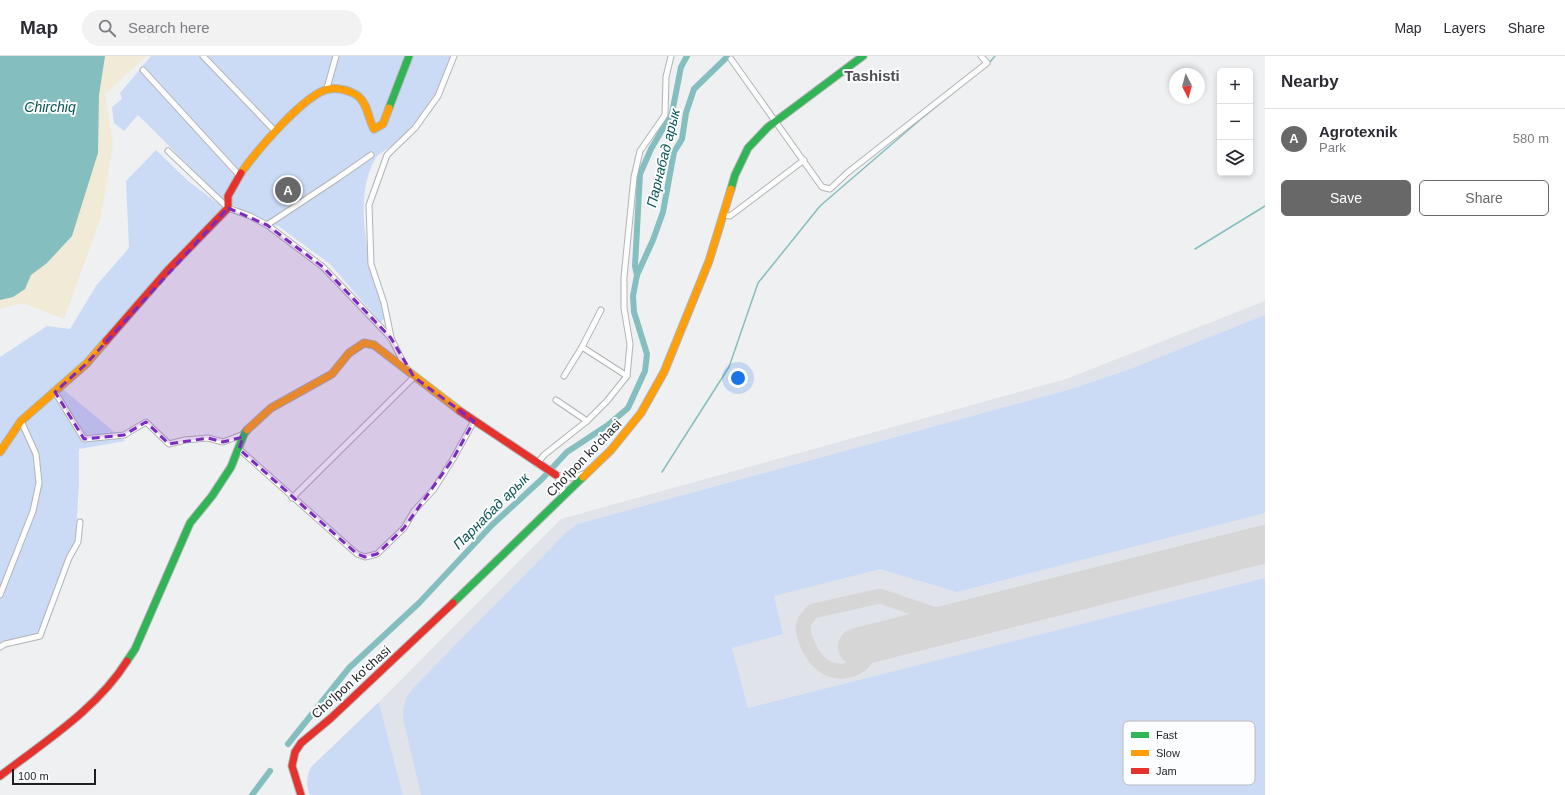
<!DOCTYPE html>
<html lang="en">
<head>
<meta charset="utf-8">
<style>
  :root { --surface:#fff; --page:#f2f2f3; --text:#2b2b33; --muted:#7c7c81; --line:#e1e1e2; --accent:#686869 }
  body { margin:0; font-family:Arial,sans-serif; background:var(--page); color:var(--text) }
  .controls { position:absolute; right:12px; top:12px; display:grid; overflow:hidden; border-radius:6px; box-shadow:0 2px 6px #0003 }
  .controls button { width:36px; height:36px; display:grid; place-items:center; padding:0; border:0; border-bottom:1px solid var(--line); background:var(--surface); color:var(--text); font:20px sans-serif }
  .compass { position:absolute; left:1169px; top:12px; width:36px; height:36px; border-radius:50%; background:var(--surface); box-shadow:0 2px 6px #0003; rotate:174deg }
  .scale { position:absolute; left:12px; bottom:10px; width:84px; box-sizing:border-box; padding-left:4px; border:2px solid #1f1f20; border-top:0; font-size:11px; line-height:14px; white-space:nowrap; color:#1f1f20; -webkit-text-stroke:3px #fcfdff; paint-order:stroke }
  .you { position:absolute; left:738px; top:322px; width:14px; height:14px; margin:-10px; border:3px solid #fff; border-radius:50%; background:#1a73e8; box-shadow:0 0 0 6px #1a73e833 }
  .badge { display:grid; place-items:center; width:26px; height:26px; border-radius:50%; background:var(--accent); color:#fff; font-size:13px; font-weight:700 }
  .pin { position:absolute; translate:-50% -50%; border:2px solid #fff; box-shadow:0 1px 4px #0006 }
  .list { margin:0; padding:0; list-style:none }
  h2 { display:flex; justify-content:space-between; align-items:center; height:52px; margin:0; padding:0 16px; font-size:17px }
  h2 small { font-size:13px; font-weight:400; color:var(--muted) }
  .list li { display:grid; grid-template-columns:26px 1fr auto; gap:12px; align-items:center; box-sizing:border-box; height:60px; padding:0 16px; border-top:1px solid var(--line) }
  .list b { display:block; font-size:15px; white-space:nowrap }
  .list p { margin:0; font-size:13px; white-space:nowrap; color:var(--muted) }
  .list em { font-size:13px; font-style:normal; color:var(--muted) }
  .actions { display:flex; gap:8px; padding:12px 16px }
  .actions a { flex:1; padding:9px 0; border:1px solid var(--accent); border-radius:6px; text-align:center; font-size:14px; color:var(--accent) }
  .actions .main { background:var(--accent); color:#fff }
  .icon { flex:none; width:22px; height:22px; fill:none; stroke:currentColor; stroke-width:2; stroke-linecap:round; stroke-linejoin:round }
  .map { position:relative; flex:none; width:1265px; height:739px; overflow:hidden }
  header { display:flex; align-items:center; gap:24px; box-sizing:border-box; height:56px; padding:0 20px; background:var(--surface); border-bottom:1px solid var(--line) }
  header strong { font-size:19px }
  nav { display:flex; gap:22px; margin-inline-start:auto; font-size:14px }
  .search { width:280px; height:36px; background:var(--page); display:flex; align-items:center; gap:10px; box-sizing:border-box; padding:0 14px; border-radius:22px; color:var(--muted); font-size:15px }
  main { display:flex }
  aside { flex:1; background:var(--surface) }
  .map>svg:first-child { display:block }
  .built { fill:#e0e3e9 }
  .green { fill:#cbdbf6 }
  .sand { fill:#f0ead7 }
  .water { fill:#85bebe }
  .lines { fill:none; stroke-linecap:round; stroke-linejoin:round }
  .stream { stroke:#85bebe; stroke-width:1.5 }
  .canal { stroke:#85bebe; stroke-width:6 }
  .taxiway { stroke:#d6d6d7; stroke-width:15 }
  .runway { stroke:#d6d6d7; stroke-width:38 }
  .street-casing { stroke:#b2b3b4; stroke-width:7 }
  .fast-casing { stroke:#b2b3b4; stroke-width:9 }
  .slow-casing { stroke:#b2b3b4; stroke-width:9 }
  .jam-casing { stroke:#b2b3b4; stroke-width:9 }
  .street { stroke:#fdfdfd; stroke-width:5 }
  .fast { stroke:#30b455; stroke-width:7 }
  .slow { stroke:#ff9f0a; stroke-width:7 }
  .jam { stroke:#e5322d; stroke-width:7 }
  .marked { fill:#7b2cbf; fill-opacity:0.2; stroke:#7b2cbf; stroke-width:3; stroke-dasharray:8 5; stroke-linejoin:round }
  .labels { text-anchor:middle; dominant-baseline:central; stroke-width:4; stroke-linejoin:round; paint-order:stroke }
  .street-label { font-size:13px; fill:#1f1f20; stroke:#fcfdff }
  .water-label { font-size:14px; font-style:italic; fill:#095353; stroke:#fcfdff }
  .quarter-label { font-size:15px; font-weight:bold; fill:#505153; stroke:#fcfdff }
  .key { fill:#fcfdff; stroke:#bababc; stroke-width:1 }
  .key-label { font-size:11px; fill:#1f1f20 }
</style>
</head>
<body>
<header>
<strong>Map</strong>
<div class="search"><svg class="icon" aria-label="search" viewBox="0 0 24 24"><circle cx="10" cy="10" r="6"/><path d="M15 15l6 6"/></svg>Search here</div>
<nav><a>Map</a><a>Layers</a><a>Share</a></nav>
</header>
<main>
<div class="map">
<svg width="1265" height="739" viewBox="0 0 1265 739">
  <rect width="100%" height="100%" fill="#eff0f1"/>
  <path class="built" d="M1265 245V739H403L379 646 561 463 1066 323Z"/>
  <g class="green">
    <path d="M151 0H451C444 33 420 67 394 88 389 93 378 97 375 103 350 149 372 216 386 262L380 266 330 208 278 170 266 168 222 143 138 59 124 75 114 67 112 51 122 43 120 37Z"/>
    <path d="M156 94 188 125 224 152 59 330 125 385 79 393V428L75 493 38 578 5 585 0 587V301L47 270 70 273 96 230 129 192 126 125Z"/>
    <path d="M1265 259V457L957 536 880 513 774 540 783 578 732 592 748 652 1265 522V739H421L403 662C403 649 406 640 414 631L568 475 578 468 1075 332 1128 314Z"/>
    <path d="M379 646 403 739H310C306 729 306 721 311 711Z"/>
  </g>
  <path class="sand" d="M0 0H146L105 38 113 88 101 161 64 263 23 247 0 253Z"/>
  <path class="water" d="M0 0H105L99 39 98 97 72 180 47 207 31 219 25 233 13 241 0 244Z"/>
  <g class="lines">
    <g class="stream">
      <path d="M989 7 995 0"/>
      <path d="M1195 193 1265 150"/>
      <path d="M662 416 729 311 758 227 820 150 921 63 985 11"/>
    </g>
    <g class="canal">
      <path d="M637 219 653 184 663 156 674 96 682 83 686 57 694 33 728 0"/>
      <path d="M288 688 349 612 419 547 492 469 542 423 567 396 608 369 628 352 645 315 647 298 634 256 633 240 637 219 635 210 640 118 651 93 672 57 681 11 687 0"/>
      <path d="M252 739 270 715"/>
    </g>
    <path class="taxiway" d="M890 582C884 586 877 589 873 595 864 606 859 613 844 615 823 617 811 599 805 582 804 579 803 574 803 570 804 564 809 560 813 555L880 540 945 562 964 564"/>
    <path class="runway" d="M857 591 1265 488"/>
    <g class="street-casing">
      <g id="street">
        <path d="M203 0 275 75"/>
        <path d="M731 3 822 131 830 133 847 117 987 7 981 0"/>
        <path d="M143 14 239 119"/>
        <path d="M327 32 336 0"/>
        <path d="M168 95 228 152 250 160 267 169 323 211 391 282 405 310"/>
        <path d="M723 159 730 160 804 104"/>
        <path d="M267 169 338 122 371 99"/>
        <path d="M391 281 384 247 371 208 369 149 387 99 415 72 438 40 454 0"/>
        <path d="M582 291 627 320"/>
        <path d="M564 320 582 291 601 254"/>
        <path d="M55 336 84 383 124 379 146 366 169 388 185 384 208 382 223 386 244 378"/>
        <path d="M556 344 587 365"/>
        <path d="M239 393 357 498 365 501 377 498 404 472 414 455 434 433 453 403 474 365"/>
        <path d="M537 408 544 399 587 365 607 345 627 320 630 288 624 252V221L634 121 640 95 665 59 666 21 671 0"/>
        <path d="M562 441 563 428 556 419 572 422 583 418"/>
        <path d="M292 442 414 321"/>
        <path d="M0 539 33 455 39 427 36 398 21 365"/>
        <path d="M0 591 5 588 40 580 69 502 78 486 80 466"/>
      </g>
    </g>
    <g class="fast-casing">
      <g id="fast">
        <path d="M389 52 409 0"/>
        <path d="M731 133 735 119 748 92 768 71 863 0"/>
        <path d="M453 547 583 421"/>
        <path d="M127 605 135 593 190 467 212 440 231 411 244 378 247 374"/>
      </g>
    </g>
    <g class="slow-casing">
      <g id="slow">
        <path d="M241 117C255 97 305 37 329 33 338 31 351 35 358 40 368 48 368 63 374 73L383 68 389 52"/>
        <path d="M247 374 271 352 332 318 349 297 364 287 374 289 460 355"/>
        <path d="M0 396 21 365 86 308 106 285"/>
        <path d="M583 421 611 394 641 357 664 316 709 205 731 133"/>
      </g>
    </g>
    <g class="jam-casing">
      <g id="jam">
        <path d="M106 285 167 215 228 152V140L241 117"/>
        <path d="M460 355 556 419"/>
        <path d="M0 720C44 686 97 653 127 605"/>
        <path d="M301 739 292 710 295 696 301 687 331 662 453 547"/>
      </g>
    </g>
    <use href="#street" class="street"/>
    <use href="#fast" class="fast"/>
    <use href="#slow" class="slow"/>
    <use href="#jam" class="jam"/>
  </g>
  <path class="marked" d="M228 152 267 169 323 211 391 282 414 321 474 365 453 403 404 472 377 498 365 501 357 498 239 393 243 381 223 386 208 382 169 388 146 366 124 379 84 383 55 336 86 308Z"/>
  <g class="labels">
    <g class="street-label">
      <text transform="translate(584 402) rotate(-46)">Cho'lpon ko'chasi</text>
      <text transform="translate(351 626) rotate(-42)">Cho'lpon ko'chasi</text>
    </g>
    <g class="water-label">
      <text x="50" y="51">Chirchiq</text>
      <text transform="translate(663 102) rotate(-76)">Парнабад арык</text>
      <text transform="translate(491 455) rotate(-45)">Парнабад арык</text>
    </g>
    <g class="quarter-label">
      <text x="872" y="19">Tashisti</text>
    </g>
  </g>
  <rect x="1123" y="665" width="132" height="64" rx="6" class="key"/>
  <rect x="1131" y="676" width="18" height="6" fill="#30b455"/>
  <rect x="1131" y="694" width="18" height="6" fill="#ff9f0a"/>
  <rect x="1131" y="712" width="18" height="6" fill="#e5322d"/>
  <g class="key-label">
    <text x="1156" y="683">Fast</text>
    <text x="1156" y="701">Slow</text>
    <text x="1156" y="719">Jam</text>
  </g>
</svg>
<div class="controls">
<button>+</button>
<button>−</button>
<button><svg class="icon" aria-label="layers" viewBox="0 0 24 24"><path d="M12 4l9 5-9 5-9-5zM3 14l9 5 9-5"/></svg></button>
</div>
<svg class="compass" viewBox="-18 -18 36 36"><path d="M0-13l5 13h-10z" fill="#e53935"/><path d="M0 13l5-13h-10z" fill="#7c7c81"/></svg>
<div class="scale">100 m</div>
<div class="you"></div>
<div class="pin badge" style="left:288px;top:134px">A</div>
</div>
<aside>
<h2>Nearby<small></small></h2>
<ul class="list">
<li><span class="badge">A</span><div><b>Agrotexnik</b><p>Park</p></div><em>580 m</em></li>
</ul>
<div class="actions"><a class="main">Save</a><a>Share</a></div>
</aside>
</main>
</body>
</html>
